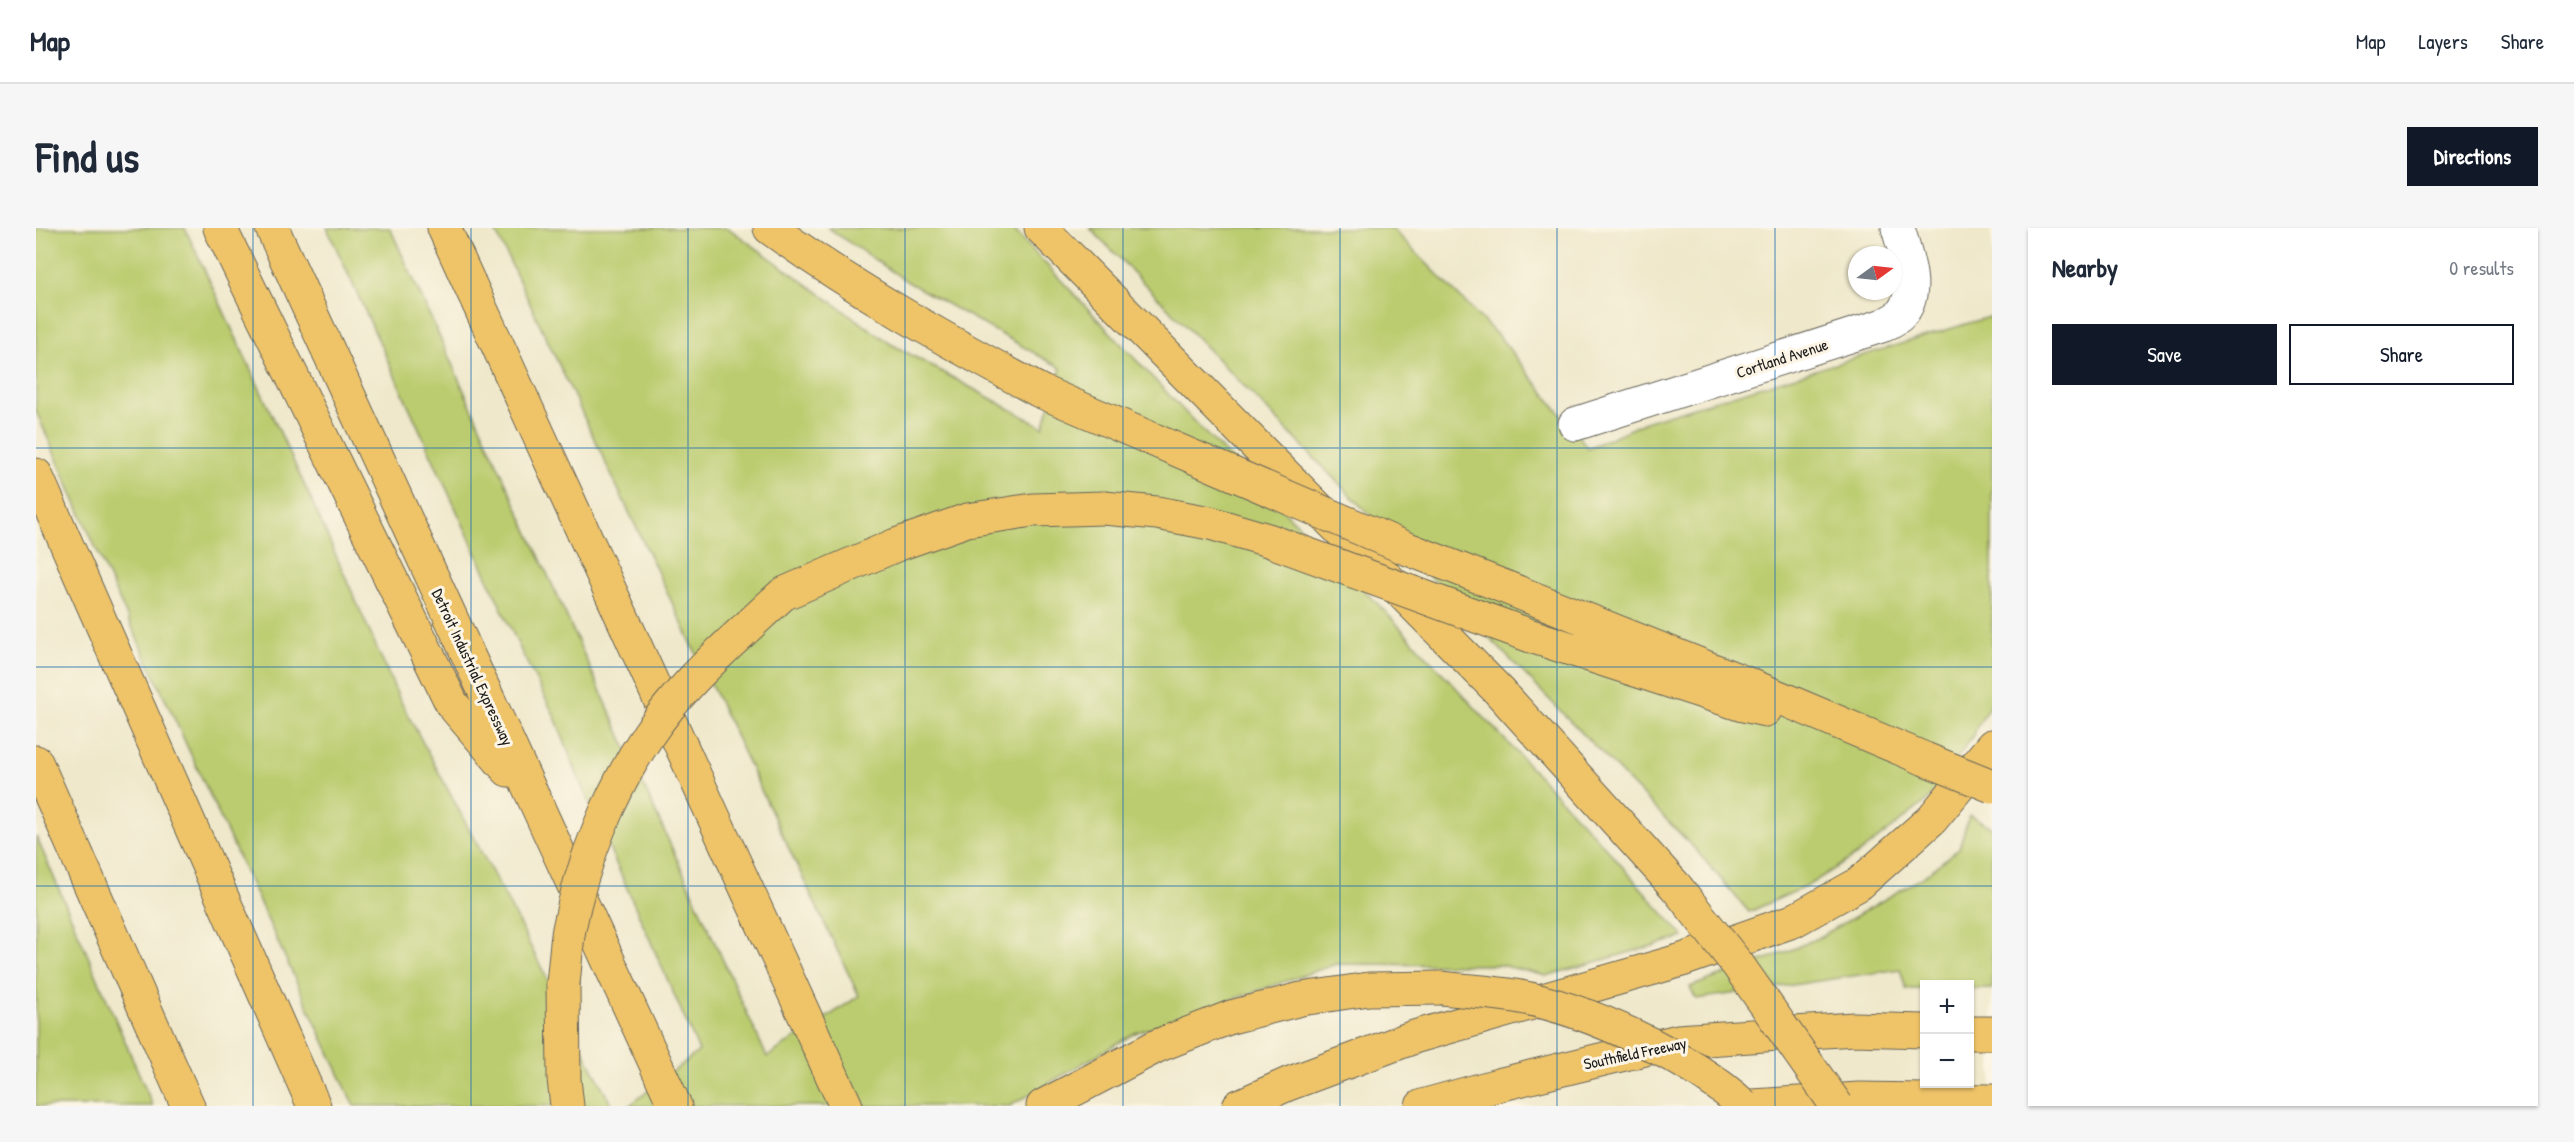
<!DOCTYPE html>
<html lang="en">
<head>
<meta charset="utf-8">
<style>
  :root { --surface:#fff; --page:#f6f6f7; --text:#1f2937; --muted:#747a83; --line:#e0e1e3; --accent:#111827 }
  body { margin:0; font-family:"Patrick Hand",sans-serif; background:var(--page); color:var(--text) }
  .controls { position:absolute; right:18px; bottom:18px; display:grid; overflow:hidden; border-radius:0px; box-shadow:0 2px 4px #0004 }
  .controls button { width:54px; height:54px; display:grid; place-items:center; padding:0; border:0; border-bottom:2px solid var(--line); background:var(--surface); color:var(--text); font:30px sans-serif }
  .compass { position:absolute; left:1812px; top:18px; width:54px; height:54px; border-radius:50%; background:var(--surface); box-shadow:0 2px 4px #0004; rotate:75deg }
  .list { margin:0; padding:0; list-style:none }
  h2 { display:flex; justify-content:space-between; align-items:center; height:78px; margin:0; padding:0 24px; font-size:26px }
  h2 small { font-size:20px; font-weight:400; color:var(--muted) }
  .actions { display:flex; gap:12px; padding:18px 24px }
  .actions a { flex:1; padding:14px 0; border:2px solid var(--accent); border-radius:0px; text-align:center; font-size:21px; color:var(--accent) }
  .actions .main { background:var(--accent); color:#fff }
  .map { position:relative; flex:none; width:1956px; height:878px; overflow:hidden; border-radius:0px }
  header { display:flex; align-items:center; gap:36px; box-sizing:border-box; height:84px; padding:0 30px; background:var(--surface); border-bottom:2px solid var(--line) }
  header strong { font-size:28px }
  nav { display:flex; gap:33px; margin-inline-start:auto; font-size:21px }
  .intro { display:flex; align-items:center; justify-content:space-between; box-sizing:border-box; height:144px; padding:0 36px }
  h1 { margin:0; font-size:42px }
  .button { padding:15px 27px; border-radius:0px; background:var(--accent); color:#fff; font-size:21px; font-weight:700 }
  main { display:flex; gap:36px; padding:0 36px }
  aside { flex:1; background:var(--surface); border-radius:0px; box-shadow:0 2px 4px #0004 }
  .map>svg:first-child { display:block }
  .green { fill:#bbcc6f; stroke:#6c7446; stroke-width:1.5 }
  .lines { fill:none; stroke-linecap:round; stroke-linejoin:round }
  .street-casing { stroke:#666359; stroke-width:35 }
  .highway-casing { stroke:#666359; stroke-width:35 }
  .street { stroke:#fff; stroke-width:33 }
  .highway { stroke:#efc469; stroke-width:33 }
  .highway-bridge-casing { stroke:#666359; stroke-width:35; stroke-linecap:butt }
  .highway-bridge { stroke:#efc469; stroke-width:33 }
  .grid { fill:none; stroke:#1f6fb2; stroke-width:1.5; stroke-opacity:0.55 }
  .labels { text-anchor:middle; dominant-baseline:central; stroke-width:6; stroke-linejoin:round; paint-order:stroke }
  .street-label { font-size:16px; fill:#1c1c1c; stroke:#fcf5e5 }
</style>
</head>
<body>
<header>
<strong>Map</strong>
<nav><a>Map</a><a>Layers</a><a>Share</a></nav>
</header>
<div class="intro"><h1>Find us</h1><a class="button">Directions</a></div>
<main>
<div class="map">
<svg width="1956" height="878" viewBox="0 0 1956 878">
  <rect width="100%" height="100%" fill="#fcf5e5"/>
  <filter id="ink" filterUnits="userSpaceOnUse"><feTurbulence type="fractalNoise" baseFrequency=".0167" numOctaves="2"/><feDisplacementMap in="SourceGraphic" scale="12" xChannelSelector="R" yChannelSelector="G"/><feConvolveMatrix kernelMatrix="1 2 1 2 8 2 1 2 1" color-interpolation-filters="sRGB"/></filter>
  <filter id="wash" filterUnits="userSpaceOnUse"><feTurbulence type="fractalNoise" baseFrequency=".008" numOctaves="4" result="noise"/><feDisplacementMap in="SourceGraphic" scale="24" xChannelSelector="R" yChannelSelector="G"/><feGaussianBlur stdDeviation="1.35" result="paint"/><feColorMatrix in="noise" values="0 0 0 0 0 0 0 0 0 0 0 0 0 0 0 0 0 1.4 0 .05"/><feComposite in="paint" operator="in"/></filter>
  <g filter="url(#wash)">
    <rect width="100%" height="100%" fill="#efe8cb"/>
    <g class="green">
      <path d="M0 0H149L274 269 363 470 472 674 576 878H318L68 339 0 183Z"/>
      <path d="M291 0H354L731 829 823 768 458 0H692L855 116 1007 199 1025 140 872 54 792 0H976L1165 201 1342 376 1571 621 1648 709 1510 748 1465 737 1300 736 1099 805 974 878H593L663 823 544 554 519 489 486 425Z"/>
      <path d="M1054 0H1356L1466 112 1552 220 1612 193 1956 88V473L1936 509 1892 572 1824 625 1771 658 1713 684 1660 622Z"/>
      <path d="M1933 587 1956 599V761H1934V756H1888V761H1870L1864 741 1660 771 1654 759 1750 724 1784 709 1887 649 1923 620Z"/>
      <path d="M0 608 117 878H0Z"/>
    </g>
  </g>
  <g filter="url(#ink)">
    <g class="lines">
      <g class="street-casing">
        <path id="street" d="M1539 196 1848 97C1853 94 1860 91 1864 87 1886 64 1869 26 1862 0"/>
      </g>
      <g class="highway-casing">
        <g id="highway">
          <path d="M184 0 416 476 472 542"/>
          <path d="M236 0 639 878"/>
          <path d="M408 0 810 878"/>
          <path d="M734 0C820 62 911 113 1004 163"/>
          <path d="M1005 0 1463 463 1641 660"/>
          <path d="M0 247 278 878"/>
          <path d="M1464 357 1707 454 1889 531"/>
          <path d="M708 402 747 366 860 317 931 292 997 282 1068 280"/>
          <path d="M1495 408 1707 477 1729 482"/>
          <path d="M0 534 152 878"/>
          <path d="M527 756 528 851 531 878"/>
          <path d="M1934 805H1956"/>
          <path d="M1007 878 1121 818 1195 789 1265 771 1333 761 1406 760"/>
          <path d="M1203 878 1252 856 1378 809 1646 732 1757 693 1823 656 1896 591 1956 518"/>
          <path d="M1386 878 1462 857 1642 813 1818 801 1888 803"/>
          <path d="M1717 878 1823 871 1956 873"/>
        </g>
      </g>
      <use href="#street" class="street"/>
      <use href="#highway" class="highway"/>
      <g class="highway-bridge-casing">
        <g id="highway-bridge">
          <path d="M1004 163 1372 321 1464 357"/>
          <path d="M1068 280 1121 285 1174 295 1232 312 1495 408"/>
          <path d="M1889 531 1956 558"/>
          <path d="M1641 660 1702 737 1801 878"/>
          <path d="M527 756C529 738 530 719 533 701 546 634 574 564 612 507 639 467 673 434 708 402"/>
          <path d="M1406 760C1430 763 1455 764 1479 768 1550 780 1655 829 1708 878"/>
        </g>
      </g>
      <use href="#highway-bridge" class="highway-bridge"/>
    </g>
  </g>
  <path class="grid" d="M217 0V878M435 0V878M652 0V878M869 0V878M1087 0V878M1304 0V878M1521 0V878M1739 0V878M0 220H1956M0 439H1956M0 658H1956"/>
  <g class="labels">
    <g class="street-label">
      <text transform="translate(1746 130) rotate(-18)">Cortland Avenue</text>
      <text transform="translate(437 439) rotate(65)">Detroit Industrial Expressway</text>
      <text transform="translate(1599 825) rotate(-12)">Southfield Freeway</text>
    </g>
  </g>
</svg>
<div class="controls">
<button>+</button>
<button>−</button>
</div>
<svg class="compass" viewBox="-18 -18 36 36"><path d="M0-13l5 13h-10z" fill="#e53935"/><path d="M0 13l5-13h-10z" fill="#747a83"/></svg>
</div>
<aside>
<h2>Nearby<small>0 results</small></h2>
<ul class="list">
</ul>
<div class="actions"><a class="main">Save</a><a>Share</a></div>
</aside>
</main>
</body>
</html>
